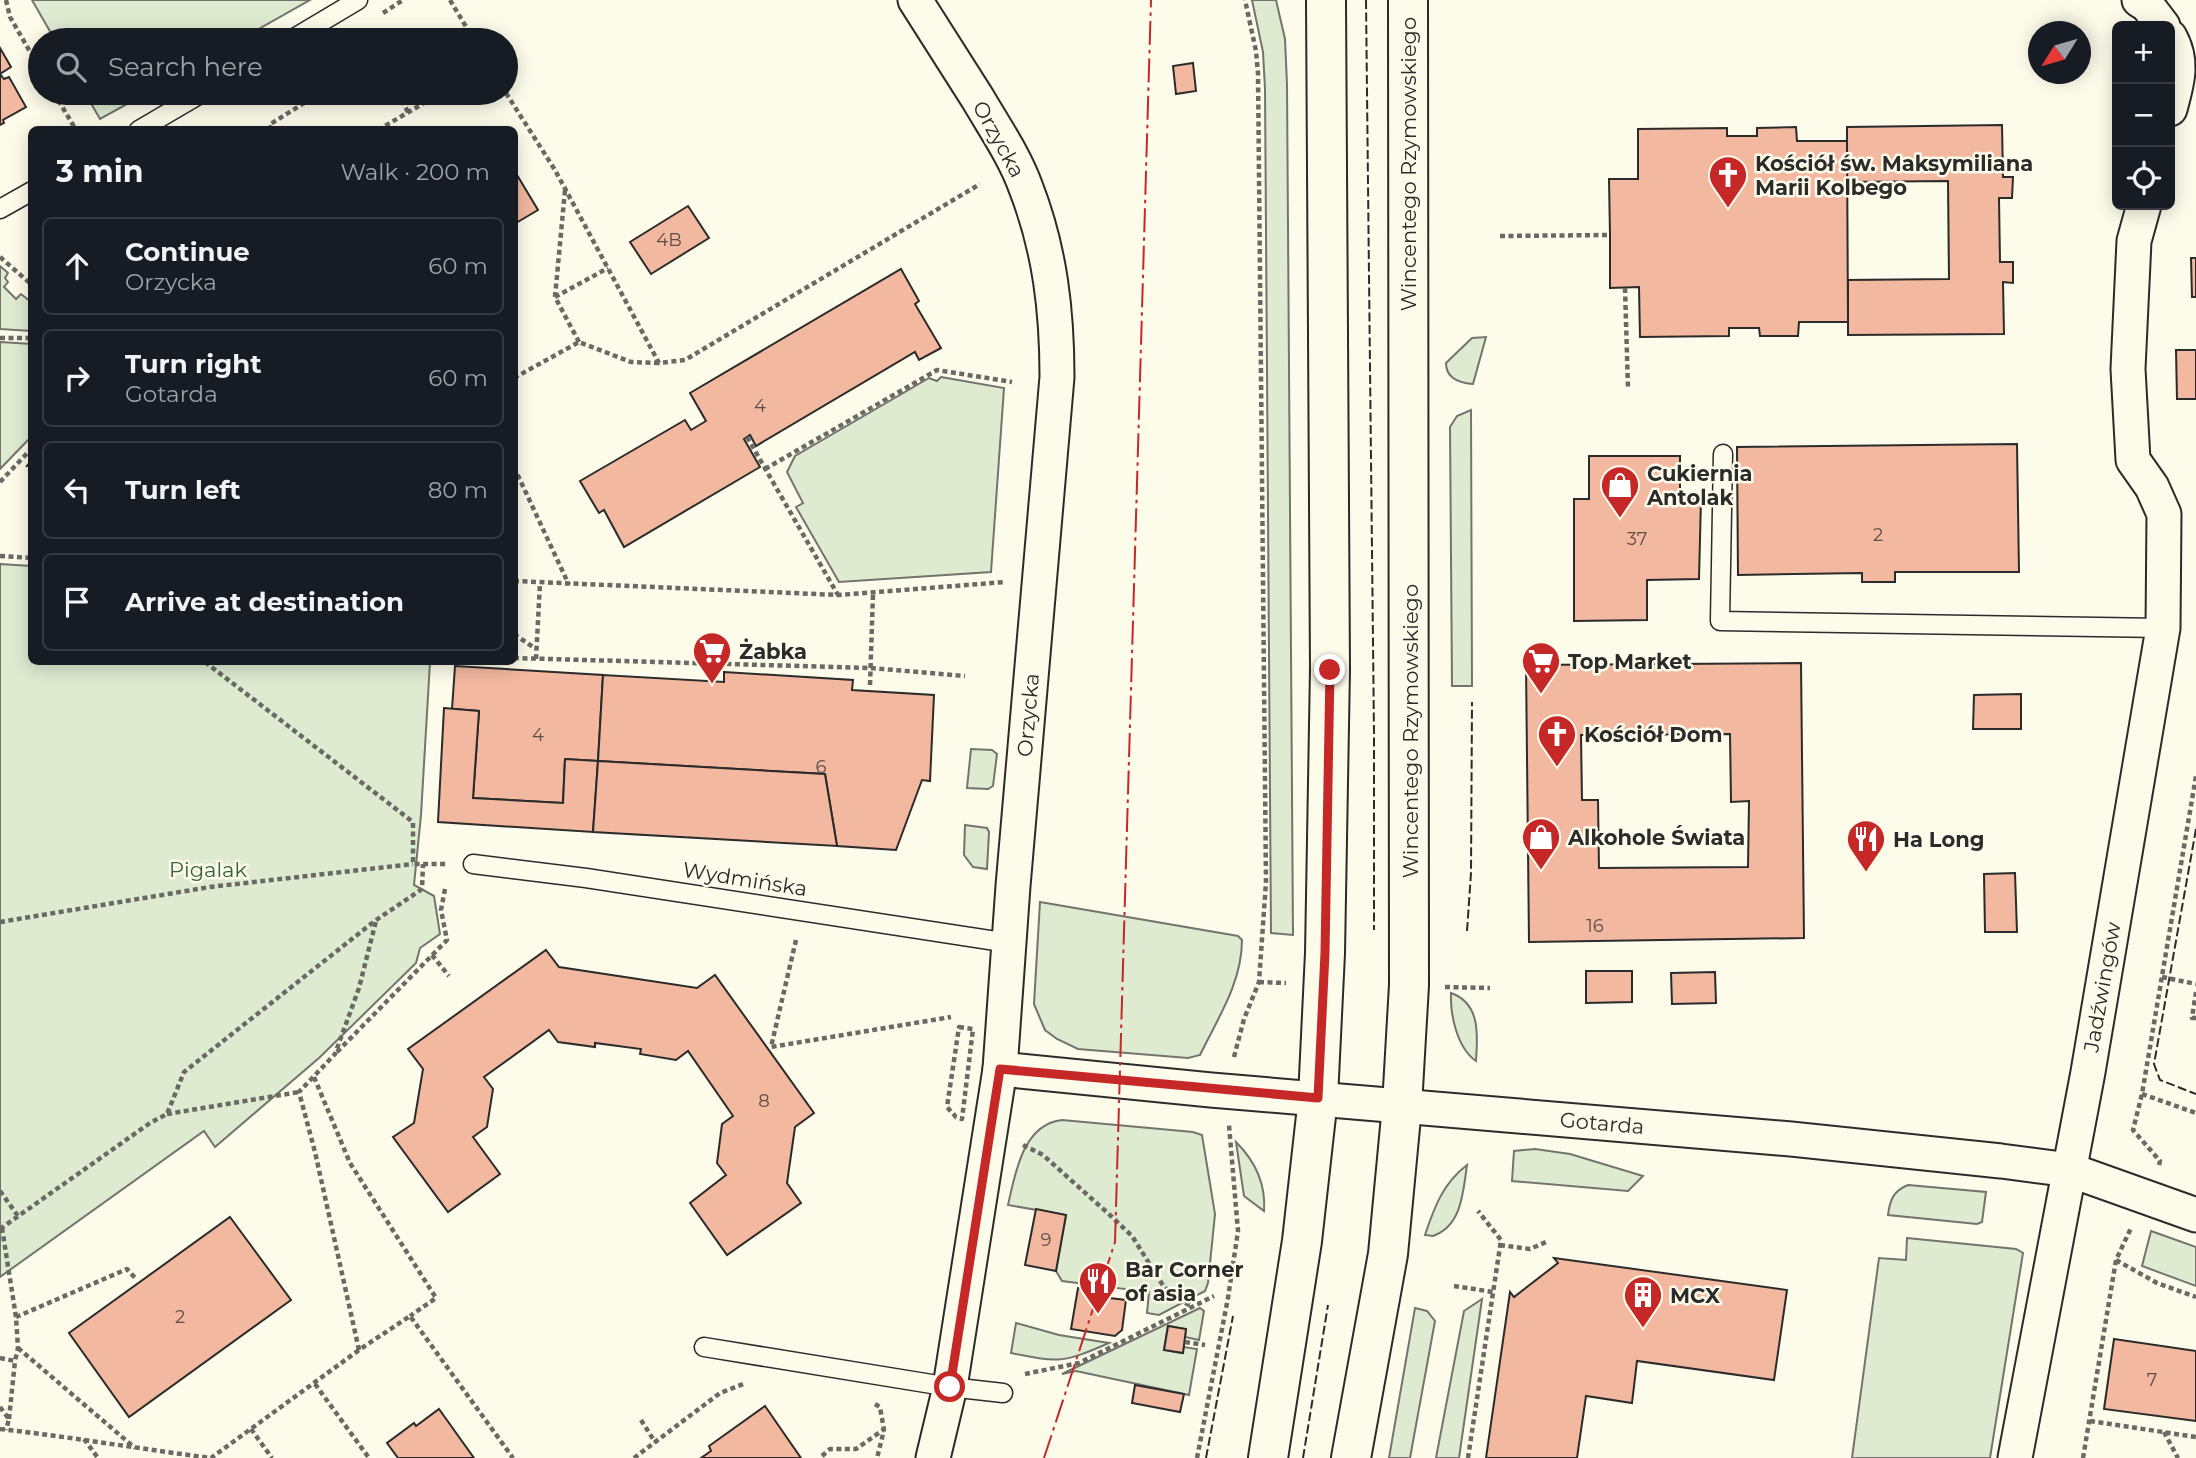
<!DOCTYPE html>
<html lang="en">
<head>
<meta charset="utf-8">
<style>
  :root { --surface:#171b24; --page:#242831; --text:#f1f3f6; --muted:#9ea1a6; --line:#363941 }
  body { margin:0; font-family:Montserrat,sans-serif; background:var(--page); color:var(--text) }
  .controls { position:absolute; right:21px; top:21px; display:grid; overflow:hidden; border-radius:10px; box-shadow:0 4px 18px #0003 }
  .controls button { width:63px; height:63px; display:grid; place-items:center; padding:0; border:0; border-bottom:2px solid var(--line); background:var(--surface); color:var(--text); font:35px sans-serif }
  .compass { position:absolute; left:2028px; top:21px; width:63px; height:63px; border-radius:50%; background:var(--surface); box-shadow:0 4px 18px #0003; rotate:233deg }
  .stop { position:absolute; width:21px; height:21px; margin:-16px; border:5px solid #c62828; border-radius:50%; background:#fff }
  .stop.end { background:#c62828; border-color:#fff; box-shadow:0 2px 7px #0008 }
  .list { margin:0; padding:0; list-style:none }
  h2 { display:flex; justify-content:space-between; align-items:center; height:91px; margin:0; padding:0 28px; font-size:30px }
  h2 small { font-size:23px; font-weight:400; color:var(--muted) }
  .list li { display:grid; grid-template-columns:46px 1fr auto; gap:21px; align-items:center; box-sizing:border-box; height:98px; margin:0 14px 14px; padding:0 14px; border:2px solid var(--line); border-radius:10px }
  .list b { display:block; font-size:26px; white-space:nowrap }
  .list p { margin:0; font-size:23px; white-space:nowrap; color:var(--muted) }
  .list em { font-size:23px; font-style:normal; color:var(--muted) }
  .icon { flex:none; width:38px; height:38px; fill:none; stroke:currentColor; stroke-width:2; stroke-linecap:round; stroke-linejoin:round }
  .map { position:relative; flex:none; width:2196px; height:1458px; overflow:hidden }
  .search { position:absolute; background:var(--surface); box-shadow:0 4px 18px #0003; left:28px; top:28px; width:490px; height:77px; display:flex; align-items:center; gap:18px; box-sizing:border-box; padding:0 24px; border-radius:38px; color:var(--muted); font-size:26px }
  .panel { position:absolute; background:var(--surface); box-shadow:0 4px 18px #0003; left:28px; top:126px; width:490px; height:539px; border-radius:10px }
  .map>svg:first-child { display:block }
  .green { fill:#deebd1; stroke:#74746e; stroke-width:2 }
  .building { fill:#f2b8a0; stroke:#2b2b2b; stroke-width:2; fill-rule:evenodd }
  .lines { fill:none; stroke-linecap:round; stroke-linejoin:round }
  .service-casing { stroke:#2b2b2b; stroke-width:21 }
  .minor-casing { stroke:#2b2b2b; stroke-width:37 }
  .primary-casing { stroke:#2b2b2b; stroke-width:42 }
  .path { stroke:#6a6964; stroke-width:4.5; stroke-dasharray:5 3.5; stroke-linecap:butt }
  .service { stroke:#fdfbea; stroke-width:18 }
  .minor { stroke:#fdfbea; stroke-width:33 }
  .primary { stroke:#fdfbea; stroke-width:38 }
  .fence { stroke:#2b2b2b; stroke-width:2; stroke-dasharray:9 3.5; stroke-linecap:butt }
  .power { stroke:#c62828; stroke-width:2; stroke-dasharray:24 5 3.5 5; stroke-linecap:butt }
  .route { stroke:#c62828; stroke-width:9 }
  .labels { text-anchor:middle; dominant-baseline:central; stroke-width:5; stroke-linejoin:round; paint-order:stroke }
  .number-label { font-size:18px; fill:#5d4e48 }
  .street-label { font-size:21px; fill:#2b2b2b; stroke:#fdfbea }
  .poi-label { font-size:21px; font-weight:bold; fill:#2b2b2b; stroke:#fdfbea; text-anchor:start }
  .park-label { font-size:21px; fill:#34623c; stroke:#fdfbea }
</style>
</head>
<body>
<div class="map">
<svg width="2196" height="1458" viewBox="0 0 2196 1458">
  <rect width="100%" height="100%" fill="#fdfbea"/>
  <g class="green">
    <path d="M32 0H310L239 40H55Z"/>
    <path d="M1252 0H1276L1285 39 1287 85 1293 935 1271 933 1265 89 1263 52Z"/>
    <path d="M85 93H147L100 119Z"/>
    <path d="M0 266 8 273 5 278 8 282 4 287 16 299 21 294 31 302V331L0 329Z"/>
    <path d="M1486 337 1473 384C1459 383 1446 378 1446 363L1472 338Z"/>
    <path d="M0 342 32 344 31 437 0 469Z"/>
    <path d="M941 377 1004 388 991 572 839 582 796 507 803 503 787 472 795 456 929 378 937 381Z"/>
    <path d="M1471 410 1472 686H1452L1450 427 1457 416Z"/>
    <path d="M0 564 31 566 32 662H430L421 815 414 885 434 896 440 934 420 948 416 963 319 1058 215 1147 204 1131 0 1277Z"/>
    <path d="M971 749 992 750 997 754 993 786 988 789 967 788Z"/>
    <path d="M965 825 987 828 989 832 987 869 973 867 964 855Z"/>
    <path d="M1040 902 1238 936 1242 940C1242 982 1218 1018 1200 1055L1188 1058 1078 1049 1057 1039 1045 1030 1034 1004Z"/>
    <path d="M1451 993C1480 1003 1478 1034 1476 1061 1457 1048 1450 1014 1451 993Z"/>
    <path d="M1062 1120 1193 1132 1202 1135 1215 1214 1208 1283 1205 1291 1159 1315 1147 1313 1149 1292 1062 1281 1056 1271 1066 1215 1008 1205C1015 1174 1023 1124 1062 1120Z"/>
    <path d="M1236 1142C1255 1161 1266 1184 1264 1211L1244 1196Z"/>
    <path d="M1535 1149 1570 1154 1643 1176 1628 1191 1512 1181 1514 1151Z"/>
    <path d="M1467 1165C1463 1192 1462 1226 1433 1236L1425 1235C1434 1208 1443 1183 1467 1165Z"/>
    <path d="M1908 1185 1986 1192 1982 1222 1977 1224 1888 1215C1890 1200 1893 1191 1908 1185Z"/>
    <path d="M2151 1231 2196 1247V1286L2142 1266Z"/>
    <path d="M1907 1238 2016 1249 2023 1253 1990 1458H1852L1879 1258 1906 1260Z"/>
    <path d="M1482 1299 1459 1458H1436L1464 1311Z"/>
    <path d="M1200 1308 1204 1311 1199 1340 1185 1337 1186 1329 1168 1326 1164 1350 1182 1353 1184 1347 1197 1349 1189 1395 1076 1371 1062 1374Z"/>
    <path d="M1415 1308 1427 1311 1435 1321 1410 1458H1389Z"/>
    <path d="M1016 1323 1059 1335 1109 1343C1063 1363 1060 1363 1011 1353Z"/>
  </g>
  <g class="building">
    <path d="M0 48 11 67 0 74 4 79 9 77 26 107 3 120 4 123 0 125Z"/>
    <path d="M1193 63 1196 91 1176 94 1173 66Z"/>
    <path d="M2002 125 2003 177H2013L2012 198H1999L2000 262H2013V283L2003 282 2004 334 1848 335V280L1949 279 1948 181 1847 182V127Z"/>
    <path d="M1796 127 1797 141H1847L1848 322H1799L1798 336H1760L1759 328H1729V336L1640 337 1639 287 1610 288V235L1609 179H1638V129L1727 128V136H1757V128Z"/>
    <path d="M514 170 538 210 516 223 514 220Z"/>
    <path d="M688 206 709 238 651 274 630 242Z"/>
    <path d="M2191 258H2196V297H2192Z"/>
    <path d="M901 269 919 301 915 304 941 348 919 360 915 352 756 446 750 435 744 439 760 467 624 547 604 510 599 513 580 481 685 420 691 430 706 421 690 393Z"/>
    <path d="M2176 350H2196V399H2177Z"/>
    <path d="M2017 444 2019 572H1895V582H1862V573L1738 575 1737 447Z"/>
    <path d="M1589 456H1680V499H1701L1699 579 1647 580V620L1574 621V499H1589Z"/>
    <path d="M1801 663 1804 938 1529 942 1526 665ZM1730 734 1731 802 1749 801 1748 867 1599 868 1598 800H1582L1581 735Z"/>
    <path d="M455 666 603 675 598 761 565 759 563 803 473 798 479 711 452 709Z"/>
    <path d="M724 672 853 680 852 690 934 695 930 781 922 780 896 850 837 846 825 774 598 761 603 675 724 682Z"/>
    <path d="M2021 694V729H1973L1974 695Z"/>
    <path d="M444 708 479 711 473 798 563 803 565 759 598 761 593 832 438 822Z"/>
    <path d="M598 761 825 774 837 846 593 832Z"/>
    <path d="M2015 873 2017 932H1985L1984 874Z"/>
    <path d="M546 950 559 967 697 988 715 975 814 1113 795 1127 787 1183 801 1203 727 1255 690 1203 726 1175 717 1163 722 1124 733 1116 688 1051 676 1060 640 1054 641 1049 595 1043V1047L558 1042 549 1030 484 1077 493 1089 487 1127 473 1137 500 1174 448 1212 393 1137 414 1123 423 1069 408 1049Z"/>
    <path d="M1586 971H1632V1002L1586 1003Z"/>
    <path d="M1715 972 1716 1003 1672 1004 1671 973Z"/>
    <path d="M1036 1209 1066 1215 1056 1271 1025 1265Z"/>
    <path d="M230 1217 291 1300 129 1417 69 1333Z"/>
    <path d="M1554 1258 1787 1290 1774 1380 1637 1361 1632 1403 1586 1396 1577 1458H1486L1510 1292 1514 1297 1558 1263Z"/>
    <path d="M1078 1288 1101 1291 1100 1297 1126 1300 1122 1330 1115 1336 1071 1329Z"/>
    <path d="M1168 1326 1186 1329 1183 1353 1164 1350Z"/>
    <path d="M2114 1339 2196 1351V1421L2104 1409Z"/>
    <path d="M1135 1385 1184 1394 1180 1412 1132 1403Z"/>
    <path d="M765 1406 801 1458H701L711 1451 709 1446Z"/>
    <path d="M439 1409 474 1458H398L387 1443 414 1423 416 1426Z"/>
  </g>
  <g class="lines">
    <g class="service-casing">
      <g id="service">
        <path d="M291 40 358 0"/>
        <path d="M139 130 202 93"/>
        <path d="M0 209 32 191"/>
        <path d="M1723 454 1720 621 2163 628"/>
        <path d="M473 864 586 878 1009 943"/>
        <path d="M704 1347 950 1387 1003 1393"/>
      </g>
    </g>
    <g class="minor-casing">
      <g id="minor">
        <path d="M915 0C936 33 957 66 978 99 995 128 1015 157 1026 188 1050 250 1057 311 1057 377L1013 886 1000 1069 950 1387 933 1458"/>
        <path d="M2139 0 2147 5 2163 26"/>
        <path d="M2170 37C2184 62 2177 83 2170 109"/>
        <path d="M1000 1069 1211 1090 1791 1139 2001 1161 2070 1170 2196 1215"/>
        <path d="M2015 1458 2088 1072 2163 628 2164 514 2152 487 2133 460 2128 369 2134 241 2144 205"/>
      </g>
    </g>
    <g class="primary-casing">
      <g id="primary">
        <path d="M1268 1458 1302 1241 1318 1098 1325 953 1330 669 1326 0"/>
        <path d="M1351 1458 1388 1254 1402 1106 1409 985 1408 0"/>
      </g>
    </g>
    <g class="path">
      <path d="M6 0 10 17 40 69"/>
      <path d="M450 0 474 40"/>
      <path d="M383 13 403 0"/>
      <path d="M363 29 364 40"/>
      <path d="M54 93 76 130"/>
      <path d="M397 93 408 112"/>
      <path d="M506 93 555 170 659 363 685 360 980 184"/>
      <path d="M271 130 269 125 320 93"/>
      <path d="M378 130 441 93"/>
      <path d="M1500 236 1610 235"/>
      <path d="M0 257 32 285"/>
      <path d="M1625 288 1628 388"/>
      <path d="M555 297 565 190"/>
      <path d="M0 338H32"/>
      <path d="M579 342 555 297 608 268"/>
      <path d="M514 378 579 342 631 362 658 363"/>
      <path d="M747 437 838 595"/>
      <path d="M514 467 569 585"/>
      <path d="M765 469 937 370 1012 382"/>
      <path d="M0 482 32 448"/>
      <path d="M0 556 32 558"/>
      <path d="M514 581 839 595 1005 582"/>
      <path d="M514 634 536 649"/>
      <path d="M514 658 871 668 965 676"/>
      <path d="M536 659 540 583"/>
      <path d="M205 662 413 822V864H446"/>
      <path d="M870 685 873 593"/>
      <path d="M0 922 210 887 413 864"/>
      <path d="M796 940 771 1047 951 1017"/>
      <path d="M432 955 449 976"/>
      <path d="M2162 977 2196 984"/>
      <path d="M1259 982 1286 983"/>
      <path d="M1445 987 1490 988"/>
      <path d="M2196 992 2192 1018H2196"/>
      <path d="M959 1027 973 1029 962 1119 956 1117 947 1107Z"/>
      <path d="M337 1052 447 940 441 910 445 889"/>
      <path d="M1234 1057 1244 1019 1259 982 1266 882 1258 73 1256 51 1245 0"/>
      <path d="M314 1077 350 1163 436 1298 410 1316"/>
      <path d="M2142 1094 2196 1113"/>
      <path d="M167 1114 299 1092"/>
      <path d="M1023 1145 1043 1155 1111 1216 1132 1236 1164 1287 1178 1299 1191 1306"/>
      <path d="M2159 1165 2160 1161 2133 1130 2142 1094 2196 776"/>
      <path d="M0 1191 18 1216"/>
      <path d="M2 1228 16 1317"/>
      <path d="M0 1229 150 1123 167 1114 184 1072 376 920 422 889 423 864"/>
      <path d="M1500 1245 1530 1249 1546 1242"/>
      <path d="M2116 1260 2157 1283 2196 1297"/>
      <path d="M1454 1286 1493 1292"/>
      <path d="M1185 1342 1205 1345"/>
      <path d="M18 1348 135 1448"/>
      <path d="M359 1350 315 1152 299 1092 335 1054 359 988 376 921"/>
      <path d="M0 1358 15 1361 18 1348 16 1317 127 1269 136 1279"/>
      <path d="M1025 1374 1079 1363 1214 1296"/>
      <path d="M315 1384 369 1458"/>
      <path d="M875 1404 880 1407 884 1430 877 1458"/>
      <path d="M0 1407 9 1419 6 1430"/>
      <path d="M9 1419 15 1361"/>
      <path d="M641 1420 655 1442"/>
      <path d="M2090 1421 2196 1437"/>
      <path d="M0 1429C71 1437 141 1449 211 1458L359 1350 410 1316 513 1458"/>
      <path d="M251 1429 272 1458"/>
      <path d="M2164 1432 2178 1458"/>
      <path d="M84 1439 98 1458"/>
      <path d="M822 1456 830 1449H856L883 1430"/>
      <path d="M634 1458 720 1393 746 1383"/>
      <path d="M1197 1458 1228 1298 1238 1231 1229 1125"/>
      <path d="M1468 1458 1501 1240 1478 1211"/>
      <path d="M2083 1458 2116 1260 2131 1228"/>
    </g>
    <use href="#service" class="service"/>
    <use href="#minor" class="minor"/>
    <use href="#primary" class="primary"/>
    <g class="fence">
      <path d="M1366 0 1374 734V930"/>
      <path d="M32 460 26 467 32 473"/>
      <path d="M2196 829 2154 1064 2160 1080 2196 1094"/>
      <path d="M1467 931 1471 873 1472 702"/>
      <path d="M1206 1458 1233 1316"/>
      <path d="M1303 1458 1328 1305"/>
    </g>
    <path class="power" d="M1044 1458 1115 1242 1151 0"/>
  </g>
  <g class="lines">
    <path class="route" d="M950 1387 1000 1069 1318 1098 1325 953 1330 670"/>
  </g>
  <defs>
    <g id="church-pin" transform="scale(2.0125)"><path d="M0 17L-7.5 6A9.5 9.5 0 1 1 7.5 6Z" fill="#c62828" stroke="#fdfbea"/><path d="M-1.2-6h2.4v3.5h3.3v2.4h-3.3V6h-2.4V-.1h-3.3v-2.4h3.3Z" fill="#fff"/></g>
    <g id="shop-pin" transform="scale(2.0125)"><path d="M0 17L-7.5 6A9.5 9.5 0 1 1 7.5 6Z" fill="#c62828" stroke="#fdfbea"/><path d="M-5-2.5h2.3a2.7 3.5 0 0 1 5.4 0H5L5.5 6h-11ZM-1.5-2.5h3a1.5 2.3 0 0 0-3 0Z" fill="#fff"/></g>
    <g id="supermarket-pin" transform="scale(2.0125)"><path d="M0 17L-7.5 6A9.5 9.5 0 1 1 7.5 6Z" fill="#c62828" stroke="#fdfbea"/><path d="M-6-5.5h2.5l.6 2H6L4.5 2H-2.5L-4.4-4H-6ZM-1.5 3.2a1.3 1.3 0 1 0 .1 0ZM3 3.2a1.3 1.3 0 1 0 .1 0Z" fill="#fff"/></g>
    <g id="restaurant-pin" transform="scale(2.0125)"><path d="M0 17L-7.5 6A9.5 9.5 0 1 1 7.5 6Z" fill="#c62828" stroke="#fdfbea"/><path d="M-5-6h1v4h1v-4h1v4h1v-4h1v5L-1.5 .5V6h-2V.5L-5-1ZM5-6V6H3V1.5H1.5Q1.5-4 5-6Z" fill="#fff"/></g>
    <g id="building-pin" transform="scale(2.0125)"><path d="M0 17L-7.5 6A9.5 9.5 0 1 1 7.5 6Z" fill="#c62828" stroke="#fdfbea"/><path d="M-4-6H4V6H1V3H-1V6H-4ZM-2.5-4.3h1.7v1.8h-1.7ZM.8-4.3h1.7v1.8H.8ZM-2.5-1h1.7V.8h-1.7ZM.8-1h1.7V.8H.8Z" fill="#fff"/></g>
  </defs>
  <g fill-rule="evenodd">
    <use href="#church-pin" x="1728" y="175"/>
    <use href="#shop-pin" x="1620" y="485"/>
    <use href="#supermarket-pin" x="712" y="651"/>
    <use href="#supermarket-pin" x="1541" y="661"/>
    <use href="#church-pin" x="1557" y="734"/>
    <use href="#shop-pin" x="1541" y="837"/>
    <use href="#restaurant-pin" x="1866" y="839"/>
    <use href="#restaurant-pin" x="1098" y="1281"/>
    <use href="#building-pin" x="1643" y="1295"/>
  </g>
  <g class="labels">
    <g class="number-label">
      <text x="669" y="240">4B</text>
      <text x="760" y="406">4</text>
      <text x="1878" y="535">2</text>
      <text x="1637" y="539">37</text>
      <text x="538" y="735">4</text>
      <text x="821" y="767">6</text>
      <text x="1595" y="926">16</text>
      <text x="764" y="1101">8</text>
      <text x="1046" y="1240">9</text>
      <text x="180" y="1317">2</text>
      <text x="2152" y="1380">7</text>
    </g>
    <g class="street-label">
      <text transform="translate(999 139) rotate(61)">Orzycka</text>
      <text transform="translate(1408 164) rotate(-90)">Wincentego Rzymowskiego</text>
      <text transform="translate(1028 715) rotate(-85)">Orzycka</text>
      <text transform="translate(1410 731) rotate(-90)">Wincentego Rzymowskiego</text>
      <text transform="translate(745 879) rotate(9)">Wydmińska</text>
      <text transform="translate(2102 987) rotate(-80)">Jadźwingów</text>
      <text transform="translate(1602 1123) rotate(5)">Gotarda</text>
    </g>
    <g class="poi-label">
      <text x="1755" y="163">Kościół św. Maksymiliana<tspan x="1755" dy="24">Marii Kolbego</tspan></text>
      <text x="1647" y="473">Cukiernia<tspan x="1647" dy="24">Antolak</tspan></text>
      <text x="739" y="651">Żabka</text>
      <text x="1568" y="661">Top Market</text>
      <text x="1584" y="734">Kościół Dom</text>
      <text x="1568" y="837">Alkohole Świata</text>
      <text x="1893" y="839">Ha Long</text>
      <text x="1125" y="1269">Bar Corner<tspan x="1125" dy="24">of asia</tspan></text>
      <text x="1670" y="1295">MCX</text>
    </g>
    <g class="park-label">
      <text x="208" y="869">Pigalak</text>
    </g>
  </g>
</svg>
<div class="controls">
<button>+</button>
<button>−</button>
<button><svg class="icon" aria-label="locate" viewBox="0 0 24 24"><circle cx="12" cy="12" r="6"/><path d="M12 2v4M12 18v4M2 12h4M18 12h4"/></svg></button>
</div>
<svg class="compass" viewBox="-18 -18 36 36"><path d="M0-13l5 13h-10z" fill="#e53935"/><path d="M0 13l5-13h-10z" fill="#9ea1a6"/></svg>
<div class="stop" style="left:950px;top:1387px"></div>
<div class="stop end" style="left:1330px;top:670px"></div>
<div class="search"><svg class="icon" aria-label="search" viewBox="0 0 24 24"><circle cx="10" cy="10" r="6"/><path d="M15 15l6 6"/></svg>Search here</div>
<section class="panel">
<h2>3 min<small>Walk · 200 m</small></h2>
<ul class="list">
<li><svg class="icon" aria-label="ahead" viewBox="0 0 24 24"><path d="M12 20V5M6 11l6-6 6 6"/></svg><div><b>Continue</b><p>Orzycka</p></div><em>60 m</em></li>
<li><svg class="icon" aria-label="right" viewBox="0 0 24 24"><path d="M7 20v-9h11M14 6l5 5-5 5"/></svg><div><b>Turn right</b><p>Gotarda</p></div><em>60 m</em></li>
<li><svg class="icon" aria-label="left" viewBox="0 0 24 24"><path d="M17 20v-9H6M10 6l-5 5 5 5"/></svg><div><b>Turn left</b></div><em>80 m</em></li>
<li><svg class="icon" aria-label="arrive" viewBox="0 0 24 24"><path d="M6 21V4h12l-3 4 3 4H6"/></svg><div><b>Arrive at destination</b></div></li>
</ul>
</section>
</div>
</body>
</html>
